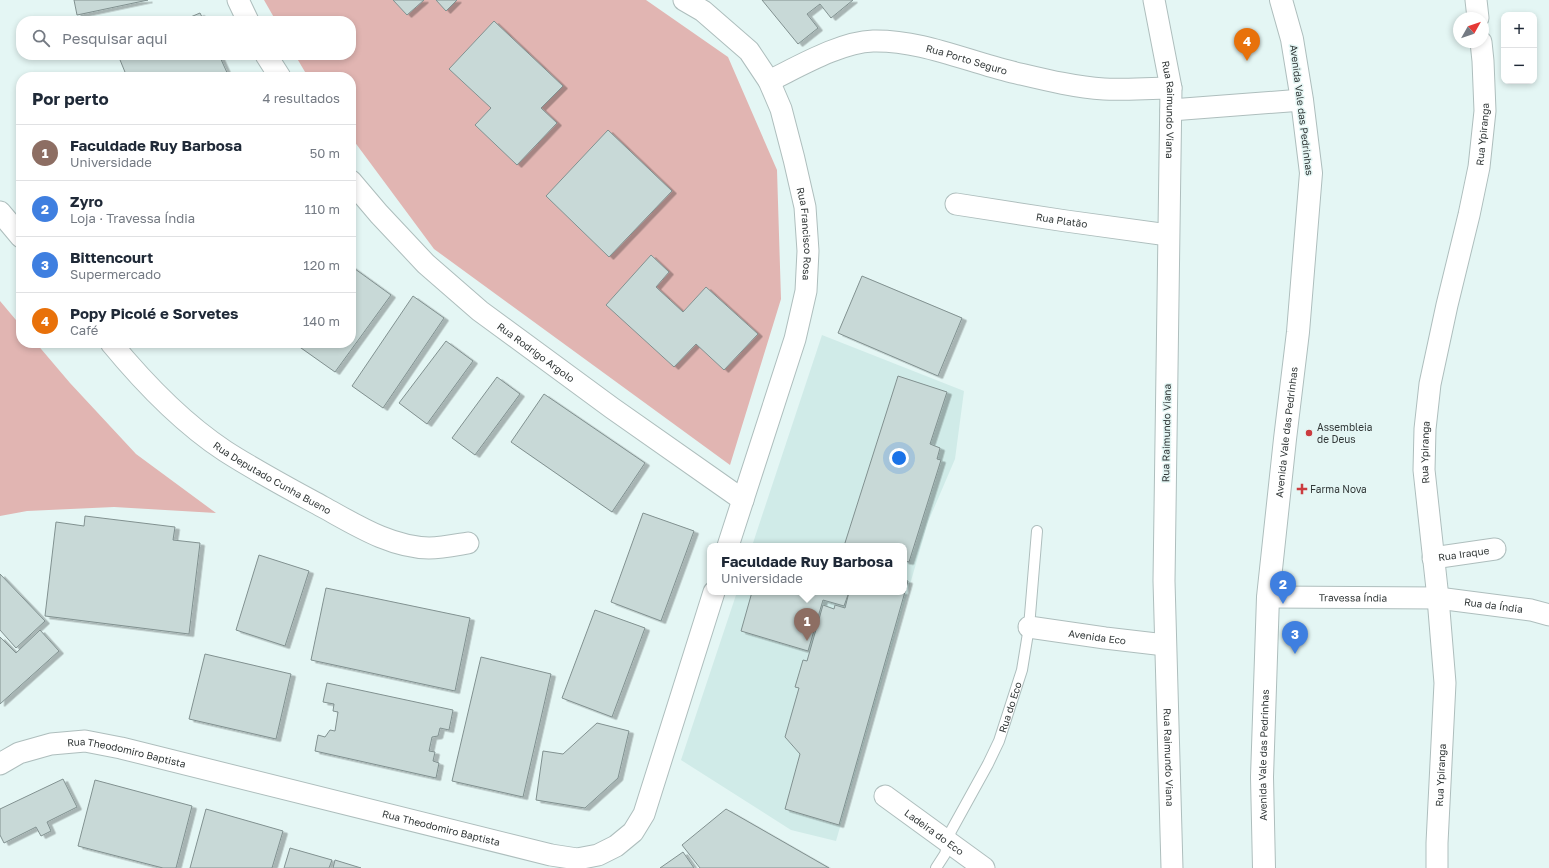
<!DOCTYPE html>
<html lang="pt">
<head>
<meta charset="utf-8">
<style>
  :root { --surface:#fff; --page:#f6f6f7; --text:#1f2937; --muted:#747a83; --line:#e0e1e3; --accent:#cb3c3f }
  body { margin:0; font-family:"Golos Text",sans-serif; background:var(--page); color:var(--text) }
  .controls { position:absolute; right:12px; top:12px; display:grid; overflow:hidden; border-radius:8px; box-shadow:0 2px 6px #0003 }
  .controls button { width:36px; height:36px; display:grid; place-items:center; padding:0; border:0; border-bottom:1px solid var(--line); background:var(--surface); color:var(--text); font:20px sans-serif }
  .compass { position:absolute; left:1453px; top:12px; width:36px; height:36px; border-radius:50%; background:var(--surface); box-shadow:0 2px 6px #0003; rotate:50deg }
  .you { position:absolute; left:899px; top:458px; width:14px; height:14px; margin:-10px; border:3px solid #fff; border-radius:50%; background:#1a73e8; box-shadow:0 0 0 6px #1a73e833 }
  .badge { display:grid; place-items:center; width:26px; height:26px; border-radius:50%; background:var(--accent); color:#fff; font-size:13px; font-weight:700 }
  .pin { position:absolute; translate:-50% -33px; filter:drop-shadow(0 1px 2px #0008) }
  .pin::after { content:''; position:absolute; top:21px; width:14px; height:12px; background:inherit; clip-path:polygon(0 0,100% 0,50% 100%) }
  .popup { position:absolute; left:707px; top:543px; width:200px; height:52px; box-sizing:border-box; display:grid; place-content:center; border-radius:8px; background:var(--surface); filter:drop-shadow(0 1px 3px #0005); font-size:13px; white-space:nowrap; color:var(--muted) }
  .popup b { font-size:15px; color:var(--text) }
  .popup::after { content:''; position:absolute; left:50%; top:100%; margin-left:-8px; border:8px solid transparent; border-top-color:var(--surface) }
  .list { margin:0; padding:0; list-style:none }
  h2 { display:flex; justify-content:space-between; align-items:center; height:52px; margin:0; padding:0 16px; font-size:17px }
  h2 small { font-size:13px; font-weight:400; color:var(--muted) }
  .list li { display:grid; grid-template-columns:26px 1fr auto; gap:12px; align-items:center; box-sizing:border-box; height:56px; padding:0 16px; border-top:1px solid var(--line) }
  .list b { display:block; font-size:15px; white-space:nowrap }
  .list p { margin:0; font-size:13px; white-space:nowrap; color:var(--muted) }
  .list em { font-size:13px; font-style:normal; color:var(--muted) }
  .icon { flex:none; width:22px; height:22px; fill:none; stroke:currentColor; stroke-width:2; stroke-linecap:round; stroke-linejoin:round }
  .map { position:relative; flex:none; width:1549px; height:868px; overflow:hidden }
  .search { position:absolute; background:var(--surface); box-shadow:0 2px 6px #0003; left:16px; top:16px; width:340px; height:44px; display:flex; align-items:center; gap:10px; box-sizing:border-box; padding:0 14px; border-radius:16px; color:var(--muted); font-size:15px }
  .panel { position:absolute; background:var(--surface); box-shadow:0 2px 6px #0003; left:16px; top:72px; width:340px; height:276px; border-radius:16px }
  .map>svg:first-child { display:block }
  .built { fill:#d0ebe8 }
  .green { fill:#e1b5b2 }
  .building { fill:#c8d9d7; stroke:#819190; filter:url(#shadow) }
  .lines { fill:none; stroke-linecap:round; stroke-linejoin:round }
  .lane-casing { stroke:#aebebd; stroke-width:12 }
  .street-casing { stroke:#aebebd; stroke-width:23 }
  .secondary-casing { stroke:#aebebd; stroke-width:24 }
  .lane { stroke:#fff; stroke-width:10 }
  .street { stroke:#fff; stroke-width:21 }
  .secondary { stroke:#fff; stroke-width:22 }
  .poi-dot { fill:#cb3c3f; stroke:#e4f6f4; stroke-width:1.5 }
  .labels { text-anchor:middle; dominant-baseline:central; stroke-width:3; stroke-linejoin:round; paint-order:stroke }
  .street-label { font-size:10px; fill:#313737; stroke:#e4f6f4 }
  .poi-label { font-size:10px; fill:#313737; stroke:#e4f6f4; text-anchor:start }
</style>
</head>
<body>
<div class="map">
<svg width="1549" height="868" viewBox="0 0 1549 868">
  <defs>
    <filter id="shadow"><feDropShadow dx="4.5" dy="2.5" stdDeviation="0" flood-color="#0004"/></filter>
  </defs>
  <rect width="100%" height="100%" fill="#e4f6f4"/>
  <path class="built" d="M822 335 964 391 955 459 928 522 836 841 791 830 681 760 737 592H904V546H752Z"/>
  <g class="green">
    <path d="M264 0H646L728 57 777 170 781 299 730 465 434 249 351 137V77H308L295 55H351V21H276Z"/>
    <path d="M0 301 21 326V343H36L70 383 136 454 216 513 114 507 27 511 0 516Z"/>
  </g>
  <g class="building">
    <path d="M74 0H148L77 15Z"/>
    <path d="M393 0H424L407 15Z"/>
    <path d="M436 0H457L446 11Z"/>
    <path d="M762 0H853L831 18 820 4 807 14 818 28 798 44Z"/>
    <path d="M200 13 204 21H181Z"/>
    <path d="M494 21 563 86 541 108 557 123 517 165 475 125 491 108 449 69Z"/>
    <path d="M118 55H219L229 77H127Z"/>
    <path d="M608 130 672 191 609 257 546 196Z"/>
    <path d="M651 255 669 272 656 287 683 312 706 287 758 334 724 370 696 344 674 367 606 305Z"/>
    <path d="M351 266 391 295 335 372 294 343H351Z"/>
    <path d="M862 276 962 318 938 376 838 333Z"/>
    <path d="M413 296 444 318 383 408 352 386Z"/>
    <path d="M446 341 473 361 427 424 399 403Z"/>
    <path d="M898 376 947 392 930 444 940 448 937 459 941 460 909 562 904 561V546H844Z"/>
    <path d="M497 377 520 394 475 455 452 438Z"/>
    <path d="M544 394 645 463 612 512 511 442Z"/>
    <path d="M643 513 694 531 661 621 611 602Z"/>
    <path d="M85 516 175 527 173 540 200 543 189 634 45 616 56 522 84 526Z"/>
    <path d="M259 555 309 571 285 646 236 630Z"/>
    <path d="M0 574 45 621 16 648 0 630Z"/>
    <path d="M904 580 908 581 839 825 785 809 800 754 785 737 799 688 795 687 803 660 807 661 823 605 834 609 835 605 845 608 849 592H904Z"/>
    <path d="M326 588 470 618 455 691 311 660Z"/>
    <path d="M752 592H849L844 606 823 600 808 651 741 631Z"/>
    <path d="M595 610 645 628 612 717 562 698Z"/>
    <path d="M40 630 59 651 0 704V637L16 653Z"/>
    <path d="M205 654 291 674 276 739 189 719Z"/>
    <path d="M481 657 551 674 523 797 452 781Z"/>
    <path d="M327 683 453 710 449 730 440 728 438 736 432 737 429 751 435 752 433 761 439 763 436 778 315 751 318 735 325 737 330 730 335 731 338 712 333 711 334 704 323 702Z"/>
    <path d="M597 723 629 731 618 778 585 808 536 800 543 751 563 754Z"/>
    <path d="M63 779 77 807 47 822 51 831 41 836 36 827 4 843 0 835V809Z"/>
    <path d="M95 780 192 806 176 868H163L78 846Z"/>
    <path d="M206 809 283 831 272 868H190Z"/>
    <path d="M726 809 829 868H700L682 845Z"/>
    <path d="M290 848 332 860 329 868H284Z"/>
    <path d="M683 852 694 868H660Z"/>
    <path d="M335 860 361 868H333Z"/>
  </g>
  <g class="lines">
    <g class="lane-casing">
      <g id="lane">
        <path id="s1" d="M936 868 945 854 951 831 988 764 999 741 1022 670 1029 627 1037 531"/>
      </g>
    </g>
    <g class="street-casing">
      <g id="street">
        <path d="M238 0 248 21"/>
        <path id="s2" d="M684 0 703 11 749 51 769 81 781 109 794 159 805 207 808 251 806 291 795 339 728 546"/>
        <path id="s3" d="M1154 0 1171 88 1164 581 1172 868"/>
        <path d="M1476 0 1478 18"/>
        <path d="M266 55 280 77"/>
        <path id="s4" d="M769 81C798 67 840 42 873 41 921 40 966 61 1012 72 1042 79 1073 87 1104 89 1126 90 1149 88 1171 88"/>
        <path d="M1171 110 1302 100"/>
        <path id="s5" d="M351 181 379 214 426 264 480 311 612 408 743 500"/>
        <path id="s6" d="M956 204 1066 221 1168 235"/>
        <path d="M0 212 21 237"/>
        <path id="s7" d="M111 343C144 383 181 422 225 451 256 471 290 489 323 507 356 525 390 547 429 548 442 548 456 545 468 543"/>
        <path id="s8" d="M1433 558 1495 549"/>
        <path id="s9" d="M1268 597 1438 598 1531 610 1549 615"/>
        <path id="s10" d="M1029 627 1105 638 1165 645"/>
        <path id="s11" d="M0 764 19 753 51 744 85 741 121 748 551 855 577 859 598 855 616 846 633 832 644 814 714 592"/>
        <path id="s12" d="M885 796 984 868"/>
        <path id="s13" d="M1437 868V843L1445 683 1438 598 1424 470 1425 429 1430 384 1447 305 1469 215 1479 167 1485 111 1483 61 1481 42"/>
      </g>
    </g>
    <g class="secondary-casing">
      <g id="secondary">
        <path id="s14" d="M1264 868 1262 777 1268 597 1285 439 1298 332 1311 173 1302 100 1292 39 1281 0"/>
      </g>
    </g>
    <use href="#lane" class="lane"/>
    <use href="#street" class="street"/>
    <use href="#secondary" class="secondary"/>
  </g>
  <g class="poi-dot">
    <circle cx="1309" cy="433" r="4"/>
    <path d="M1300 483h4v4h4v4h-4v4h-4v-4h-4v-4h4z"/>
  </g>
  <g class="labels">
    <g class="street-label">
      <text stroke="none"><textPath href="#s4" startOffset="208">Rua Porto Seguro</textPath></text>
      <text stroke="none"><textPath href="#s3" startOffset="111">Rua Raimundo Viana</textPath></text>
      <text transform="translate(1302 110) rotate(83)">Avenida Vale das Pedrinhas</text>
      <text stroke="none"><textPath href="#s13" startOffset="741">Rua Ypiranga</textPath></text>
      <text stroke="none"><textPath href="#s6" startOffset="107">Rua Platão</textPath></text>
      <text stroke="none"><textPath href="#s2" startOffset="277">Rua Francisco Rosa</textPath></text>
      <text stroke="none"><textPath href="#s5" startOffset="253">Rua Rodrigo Argolo</textPath></text>
      <text stroke="none"><textPath href="#s14" startOffset="437">Avenida Vale das Pedrinhas</textPath></text>
      <text transform="translate(1166 433) rotate(-89)">Rua Raimundo Viana</text>
      <text stroke="none"><textPath href="#s13" startOffset="417">Rua Ypiranga</textPath></text>
      <text stroke="none"><textPath href="#s7" startOffset="212">Rua Deputado Cunha Bueno</textPath></text>
      <text stroke="none"><textPath href="#s8" startOffset="31">Rua Iraque</textPath></text>
      <text stroke="none"><textPath href="#s9" startOffset="85">Travessa Índia</textPath></text>
      <text stroke="none"><textPath href="#s9" startOffset="226">Rua da Índia</textPath></text>
      <text stroke="none"><textPath href="#s10" startOffset="69">Avenida Eco</textPath></text>
      <text stroke="none"><textPath href="#s1" startOffset="178">Rua do Eco</textPath></text>
      <text stroke="none"><textPath href="#s11" startOffset="132">Rua Theodomiro Baptista</textPath></text>
      <text stroke="none"><textPath href="#s14" startOffset="113">Avenida Vale das Pedrinhas</textPath></text>
      <text stroke="none"><textPath href="#s3" startOffset="759">Rua Raimundo Viana</textPath></text>
      <text stroke="none"><textPath href="#s13" startOffset="93">Rua Ypiranga</textPath></text>
      <text stroke="none"><textPath href="#s11" startOffset="456">Rua Theodomiro Baptista</textPath></text>
      <text stroke="none"><textPath href="#s12" startOffset="61">Ladeira do Eco</textPath></text>
    </g>
    <g class="poi-label">
      <text x="1317" y="427">Assembleia<tspan x="1317" dy="12">de Deus</tspan></text>
      <text x="1310" y="489">Farma Nova</text>
    </g>
  </g>
</svg>
<div class="controls">
<button>+</button>
<button>−</button>
</div>
<svg class="compass" viewBox="-18 -18 36 36"><path d="M0-13l5 13h-10z" fill="#e53935"/><path d="M0 13l5-13h-10z" fill="#747a83"/></svg>
<div class="you"></div>
<div class="pin badge" style="left:807px;top:641px;background:#8d6e63">1</div>
<div class="popup"><b>Faculdade Ruy Barbosa</b>Universidade</div>
<div class="pin badge" style="left:1283px;top:604px;background:#3f7fe0">2</div>
<div class="pin badge" style="left:1295px;top:654px;background:#3f7fe0">3</div>
<div class="pin badge" style="left:1247px;top:61px;background:#e8710a">4</div>
<div class="search"><svg class="icon" aria-label="search" viewBox="0 0 24 24"><circle cx="10" cy="10" r="6"/><path d="M15 15l6 6"/></svg>Pesquisar aqui</div>
<section class="panel">
<h2>Por perto<small>4 resultados</small></h2>
<ul class="list">
<li><span class="badge" style="background:#8d6e63">1</span><div><b>Faculdade Ruy Barbosa</b><p>Universidade</p></div><em>50 m</em></li>
<li><span class="badge" style="background:#3f7fe0">2</span><div><b>Zyro</b><p>Loja · Travessa Índia</p></div><em>110 m</em></li>
<li><span class="badge" style="background:#3f7fe0">3</span><div><b>Bittencourt</b><p>Supermercado</p></div><em>120 m</em></li>
<li><span class="badge" style="background:#e8710a">4</span><div><b>Popy Picolé e Sorvetes</b><p>Café</p></div><em>140 m</em></li>
</ul>
</section>
</div>
</body>
</html>
